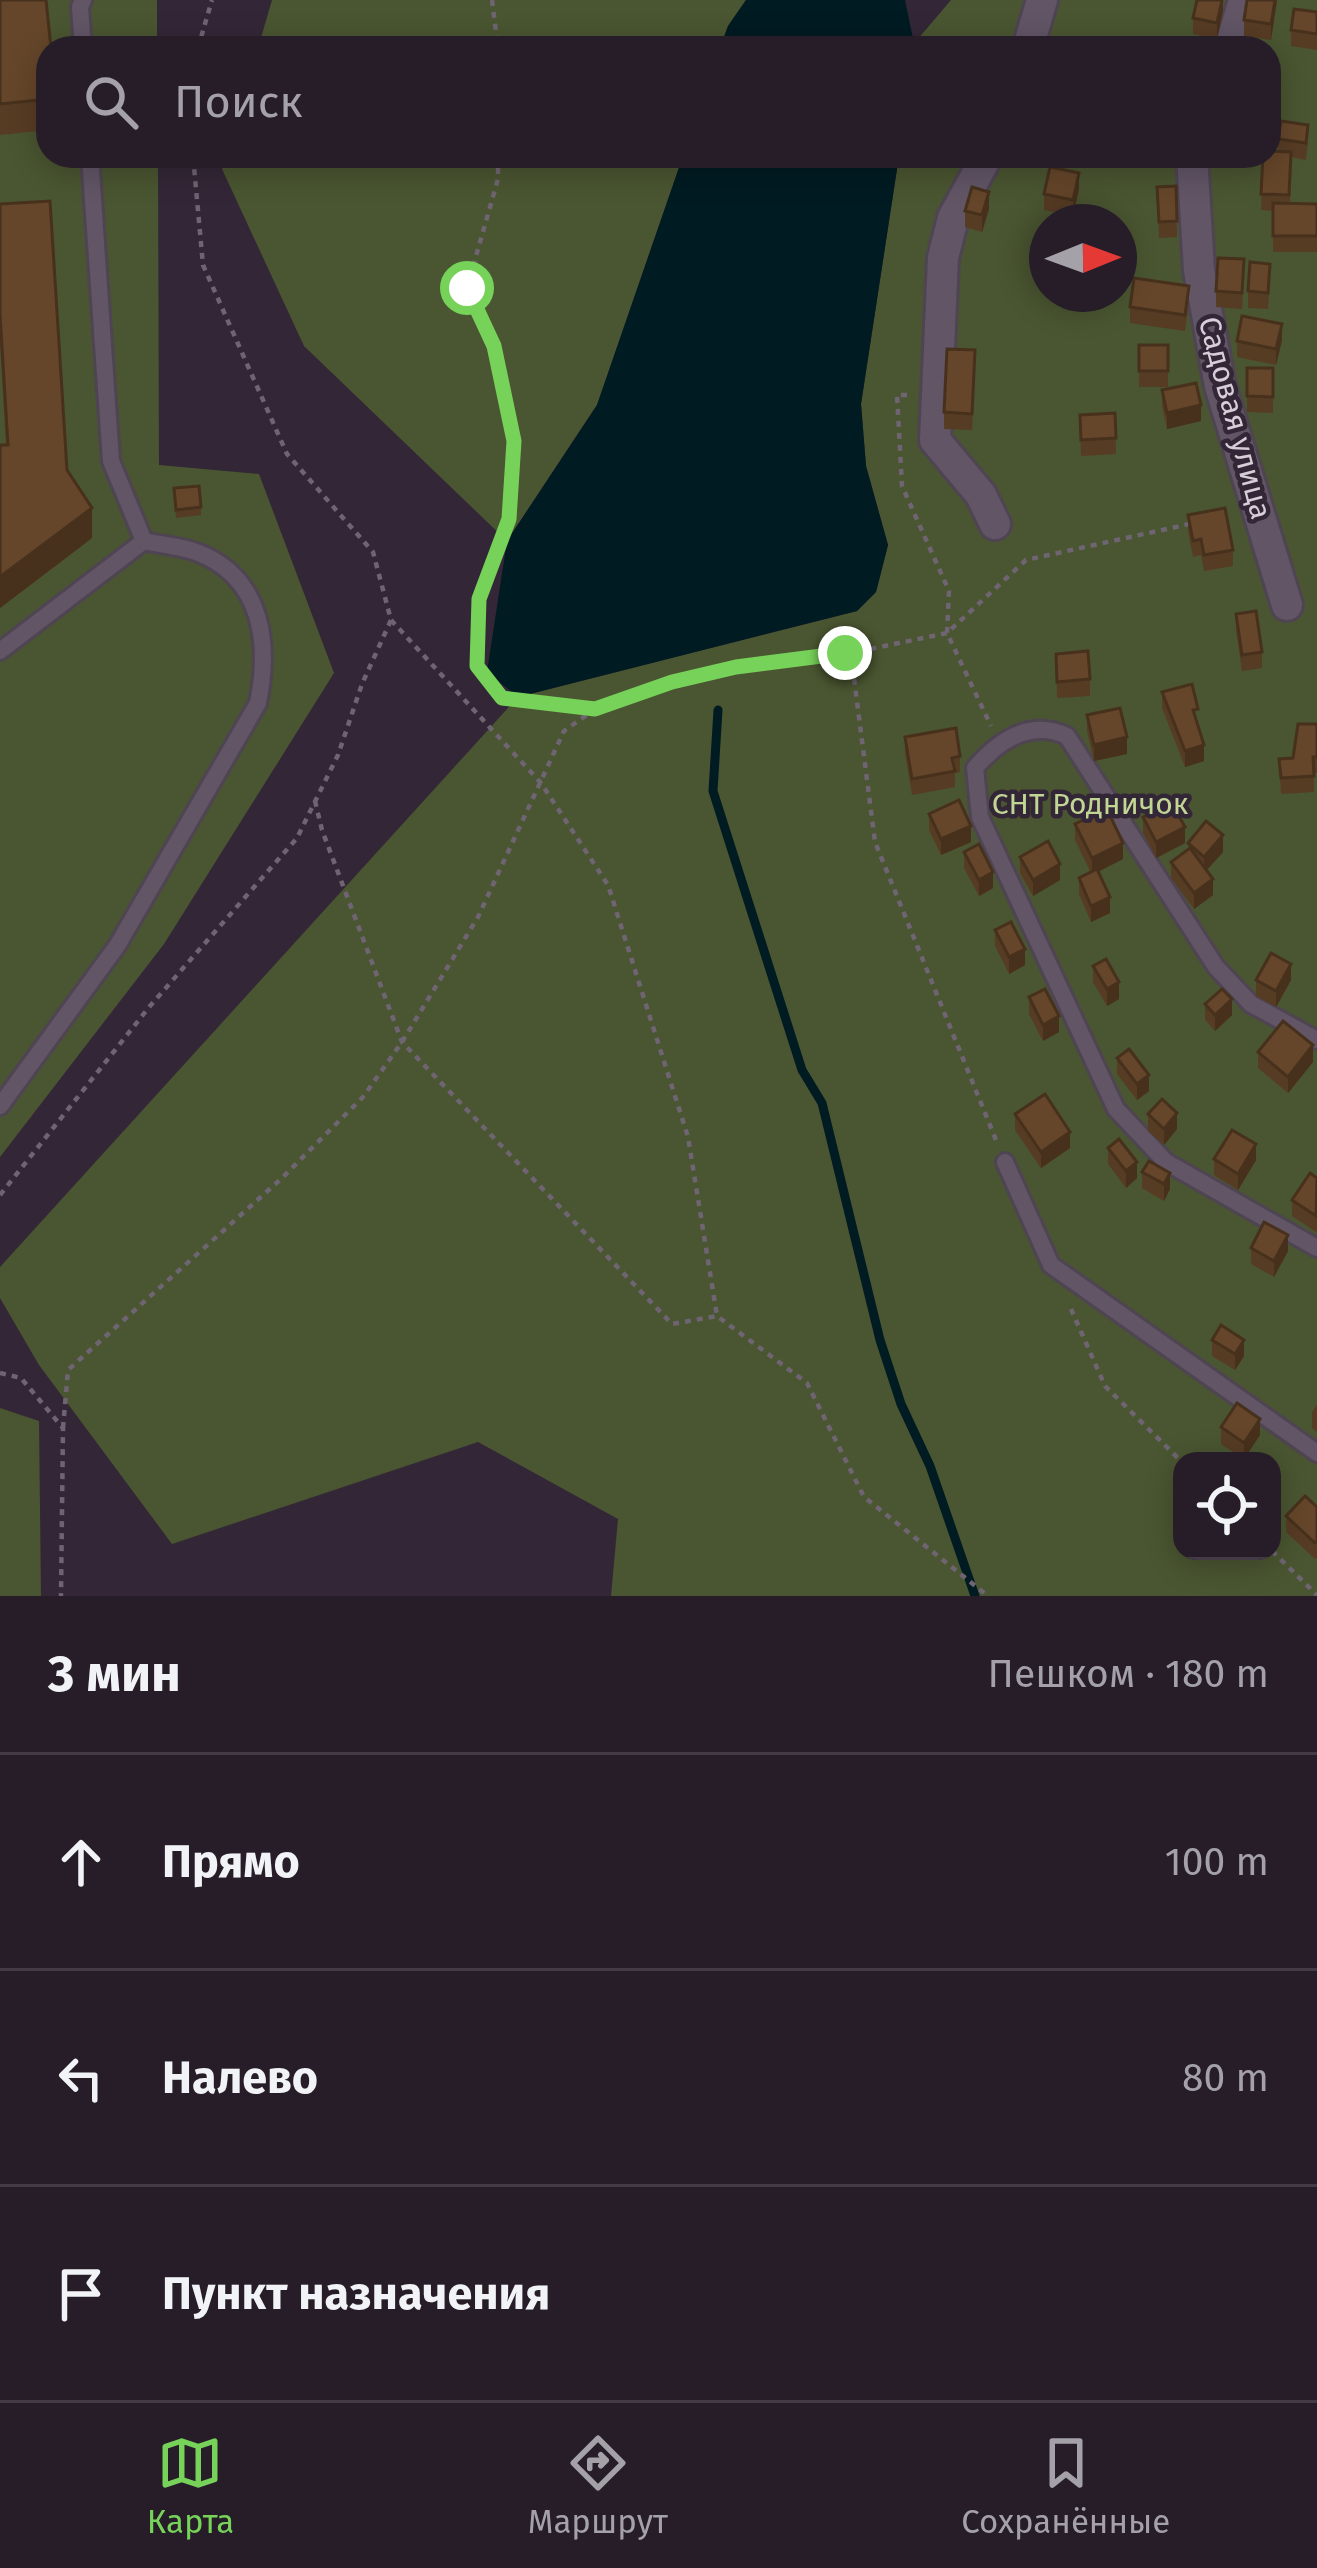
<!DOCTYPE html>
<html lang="ru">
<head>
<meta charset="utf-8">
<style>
  :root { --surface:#261d29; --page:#322a35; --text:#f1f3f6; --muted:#a4a2a8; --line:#423b46; --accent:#77d259 }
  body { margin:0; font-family:"Fira Sans",sans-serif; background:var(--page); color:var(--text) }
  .controls { position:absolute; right:36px; bottom:36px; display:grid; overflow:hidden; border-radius:24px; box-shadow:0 6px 30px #0003 }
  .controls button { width:108px; height:108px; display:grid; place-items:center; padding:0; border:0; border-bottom:3px solid var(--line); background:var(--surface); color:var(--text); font:60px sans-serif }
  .compass { position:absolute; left:1029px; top:204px; width:108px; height:108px; border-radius:50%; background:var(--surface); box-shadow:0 6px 30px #0003; rotate:89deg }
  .stop { position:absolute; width:36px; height:36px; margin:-27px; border:9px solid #77d259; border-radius:50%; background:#fff }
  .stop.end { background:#77d259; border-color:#fff; box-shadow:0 3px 12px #0008 }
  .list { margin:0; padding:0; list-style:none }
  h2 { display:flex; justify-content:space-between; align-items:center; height:156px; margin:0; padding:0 48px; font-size:51px }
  h2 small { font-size:39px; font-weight:400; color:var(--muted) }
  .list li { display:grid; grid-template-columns:78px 1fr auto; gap:36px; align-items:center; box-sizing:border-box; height:216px; padding:0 48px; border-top:3px solid var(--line) }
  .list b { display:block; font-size:45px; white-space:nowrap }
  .list em { font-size:39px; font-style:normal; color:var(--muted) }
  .icon { flex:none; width:66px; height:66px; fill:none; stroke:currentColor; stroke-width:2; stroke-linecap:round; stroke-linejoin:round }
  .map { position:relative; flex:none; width:1317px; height:1596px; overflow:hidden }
  .search { position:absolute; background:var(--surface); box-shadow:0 6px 30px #0003; left:36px; right:36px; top:36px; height:132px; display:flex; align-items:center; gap:30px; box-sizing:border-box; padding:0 42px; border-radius:36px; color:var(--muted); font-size:45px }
  .sheet { height:804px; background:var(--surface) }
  nav { display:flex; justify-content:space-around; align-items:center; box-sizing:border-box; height:168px; border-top:3px solid var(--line); background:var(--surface); font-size:33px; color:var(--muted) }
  nav a { display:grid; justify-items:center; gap:6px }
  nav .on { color:var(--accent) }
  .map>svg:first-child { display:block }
  .green { fill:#4a5531; fill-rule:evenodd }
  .water { fill:#011b22 }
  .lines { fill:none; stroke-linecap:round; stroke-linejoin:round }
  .stream { stroke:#011b22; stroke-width:9 }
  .service-casing { stroke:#4f4552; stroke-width:22 }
  .minor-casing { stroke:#4f4552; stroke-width:36 }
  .path { stroke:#6f6572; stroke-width:4.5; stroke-dasharray:6 6; stroke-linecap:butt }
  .service { stroke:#615566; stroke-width:16 }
  .minor { stroke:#615566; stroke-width:30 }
  .wall { fill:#573c24 }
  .shaded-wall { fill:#47311d }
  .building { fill:#65462a; stroke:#47311d; stroke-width:3 }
  .route { stroke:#77d259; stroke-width:15 }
  .labels { text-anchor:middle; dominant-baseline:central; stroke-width:9; stroke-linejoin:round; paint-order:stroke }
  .street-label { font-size:30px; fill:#d6ced8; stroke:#332737 }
  .park-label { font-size:30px; fill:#c1d694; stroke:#332737 }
</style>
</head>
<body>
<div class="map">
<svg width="1317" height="1596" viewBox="0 0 1317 1596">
  <rect width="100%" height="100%" fill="#332737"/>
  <g class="green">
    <path d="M0 0H157V48H48V156H158L159 465 259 474 334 673 164 944 0 1157Z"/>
    <path d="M272 0H746L728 26 720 48H258Z"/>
    <path d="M951 0H1317V1596H611L618 1519 478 1442 172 1544 39 1365 0 1298V1267L518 697 857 611 876 592 888 545 866 466 861 404 899 156H1269V48H915L917 40ZM1047 222H1119V294H1047ZM1182 1461H1272V1551H1182Z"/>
    <path d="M226 156H683L597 405 507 541 304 346 222 169Z"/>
    <path d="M0 1408 39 1421 41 1596H0Z"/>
  </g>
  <g class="water">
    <path d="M746 0H905L915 48H720L728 26Z"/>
    <path d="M683 156H899L861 404 866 466 888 545 876 592 857 611 518 697 487 672 507 541 597 405Z"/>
  </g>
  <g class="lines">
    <path class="stream" d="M718 710 713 791 802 1070 822 1103 880 1340 901 1404 930 1466 975 1596"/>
    <g class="service-casing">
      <g id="service">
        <path d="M83 48 80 7 83 0"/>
        <path d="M0 651 144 541"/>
        <path d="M1317 1040 1251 1004 1216 967 1067 736C1030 719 999 740 975 768L980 817 1116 1109 1166 1162 1317 1248"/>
        <path d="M0 1106 117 946 258 703C270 644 263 579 199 553 182 546 161 545 144 541L111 461 90 156"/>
        <path d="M1005 1162 1051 1265 1317 1453"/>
      </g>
    </g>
    <g class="minor-casing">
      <g id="minor">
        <path d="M1028 48 1042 0"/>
        <path d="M1230 48 1244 0"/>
        <path d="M987 156 953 218 943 258 935 440 981 495 995 524"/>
        <path d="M1192 156 1199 270 1220 386 1287 605"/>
      </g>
    </g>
    <g class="path">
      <path d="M492 0 498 48"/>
      <path d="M198 48 212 0"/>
      <path d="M498 156V179L467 288 494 347 514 441 509 519 479 599 477 666 502 698 595 709"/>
      <path d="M907 395H897L902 486 949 591 947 633 991 726"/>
      <path d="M391 620 541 783 608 885 688 1137 717 1316"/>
      <path d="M851 655 875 842 996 1140"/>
      <path d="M315 801 322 830 402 1042 672 1324 717 1316 807 1383 864 1497 988 1596"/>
      <path d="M0 1195 150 1006 297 838 338 755 362 684 391 620 373 552 287 454 203 265 193 156"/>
      <path d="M1071 1309 1105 1386 1182 1462"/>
      <path d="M0 1373 21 1378 63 1428 61 1596"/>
      <path d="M63 1428 68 1370 282 1178 363 1097 402 1042 478 917 564 731 595 709 672 682 736 667 851 653 947 633 1026 560 1194 523"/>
      <path d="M1272 1551 1317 1595"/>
    </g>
    <use href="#service" class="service"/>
    <use href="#minor" class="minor"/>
  </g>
  <g class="wall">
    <path d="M0 0 48 48V130L0 135Z"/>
    <path d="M1223 0V10L1217 39 1193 34V18Z"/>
    <path d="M1277 0 1271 40 1244 36V20Z"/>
    <path d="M1317 12V50L1291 46V30Z"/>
    <path d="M1278 139 1308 142 1306 160 1291 157 1290 203 1317 204V252H1273V211L1261 210 1263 156 1278 152Z"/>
    <path d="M1176 186 1177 237 1159 238 1157 187Z"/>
    <path d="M1079 189 1073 216 1044 210V194Z"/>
    <path d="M0 204 67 470 92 538 0 608V445H6L0 345Z"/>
    <path d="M989 209 982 232 965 227V211Z"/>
    <path d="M1244 275 1242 309 1216 307V291Z"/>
    <path d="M1270 280 1268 309 1248 308V291Z"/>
    <path d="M1189 302 1185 331 1130 323V307Z"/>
    <path d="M1282 340 1276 365 1237 357V341Z"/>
    <rect x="1139" y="345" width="29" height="42"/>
    <path d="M975 366 972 430 944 429V412Z"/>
    <path d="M1247 368H1273V413L1247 412Z"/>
    <path d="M1162 390 1201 421 1167 429 1162 406Z"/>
    <path d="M1115 413 1116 454 1081 456 1080 415Z"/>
    <path d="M174 488 201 507V515L176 518Z"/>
    <path d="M1188 515 1233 550V566L1204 571 1201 555 1193 557 1188 531Z"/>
    <path d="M1236 614 1262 652V668L1242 671 1236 630Z"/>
    <path d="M1056 654 1090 679V696L1057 698Z"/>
    <path d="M1162 692 1198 725 1204 761 1185 767 1162 708Z"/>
    <path d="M1087 715 1127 754 1094 761 1087 731Z"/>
    <path d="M1317 724V773H1314V792L1281 794 1279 759 1293 758Z"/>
    <path d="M905 737 960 756V772L955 773V787L912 795 905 753Z"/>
    <path d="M929 814 971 842 941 855 929 830Z"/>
    <path d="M1143 817 1185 843 1156 858 1143 833Z"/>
    <path d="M1075 824 1123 859 1098 871 1110 913 1091 922 1079 894V878L1091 873 1075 840Z"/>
    <path d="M1188 843 1223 852 1207 870 1213 895 1194 909 1171 878V862L1188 849Z"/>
    <path d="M964 852 993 888 979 896 964 868Z"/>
    <path d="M1020 857 1060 880 1033 896 1020 873Z"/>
    <path d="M995 930 1025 965 1009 974 995 946Z"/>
    <path d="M1093 966 1119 999 1107 1006 1093 982Z"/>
    <path d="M1256 980H1291L1276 1007 1256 996Z"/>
    <path d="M1029 997 1059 1032 1043 1041 1029 1014Z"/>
    <path d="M1205 1004 1232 1015 1215 1031 1205 1020Z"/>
    <path d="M1258 1052 1313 1062 1288 1093 1258 1068Z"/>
    <path d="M1117 1058 1149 1091 1137 1100 1117 1074Z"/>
    <path d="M1015 1114 1070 1148 1041 1168 1015 1130Z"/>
    <path d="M1148 1114 1177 1129 1164 1145 1148 1131Z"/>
    <path d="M1108 1148 1137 1178 1126 1188 1108 1164Z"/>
    <path d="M1214 1159 1256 1160 1238 1190 1214 1175Z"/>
    <path d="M1149 1161 1170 1189 1164 1201 1142 1188V1172Z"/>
    <path d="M1317 1178V1230L1316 1232 1292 1216V1200Z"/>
    <path d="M1251 1248 1288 1251 1274 1277 1251 1264Z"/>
    <path d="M1212 1340 1244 1356 1235 1370 1212 1356Z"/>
    <path d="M1317 1405V1432L1312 1428V1412Z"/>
    <path d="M1221 1427 1260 1435 1244 1459 1221 1444Z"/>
    <path d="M1317 1507V1557L1315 1559 1286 1532V1516Z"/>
  </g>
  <g class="shaded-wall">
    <path d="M1222 0 1223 10 1217 39V23Z"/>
    <path d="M1275 0H1277L1271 40V24Z"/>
    <path d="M1079 173V189L1073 216V200Z"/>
    <path d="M989 192V209L982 232V215Z"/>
    <path d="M1282 324V340L1276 365V349Z"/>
    <path d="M1201 405V421L1167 429V413Z"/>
    <path d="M92 508V538L0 608V577Z"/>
    <path d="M1127 737V754L1094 761V745Z"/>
    <path d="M1204 745V761L1185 767V751Z"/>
    <path d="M971 826V842L941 855V839Z"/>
    <path d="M1185 827V843L1156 858V842Z"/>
    <path d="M1223 835V852L1204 873V857Z"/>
    <path d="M1123 843V859L1092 875V858Z"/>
    <path d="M1060 864V880L1033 896V880Z"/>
    <path d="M993 872V888L979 896V880Z"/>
    <path d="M1213 879V895L1194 909V893Z"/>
    <path d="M1110 897V913L1091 922V906Z"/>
    <path d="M1025 949V965L1009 974V957Z"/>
    <path d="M1291 964V980L1276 1007V991Z"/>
    <path d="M1119 982V999L1107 1006V989Z"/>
    <path d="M1232 999V1015L1215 1031V1015Z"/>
    <path d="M1059 1016V1032L1043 1041V1025Z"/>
    <path d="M1313 1045V1062L1288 1093V1077Z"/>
    <path d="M1149 1075V1091L1137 1100V1084Z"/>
    <path d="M1177 1113V1129L1164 1145V1129Z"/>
    <path d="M1070 1132V1148L1041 1168V1152Z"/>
    <path d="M1256 1144V1160L1238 1190V1174Z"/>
    <path d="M1137 1162V1178L1126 1188V1171Z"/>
    <path d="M1170 1173V1189L1164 1201V1184Z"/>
    <path d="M1288 1235V1251L1274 1277V1261Z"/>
    <path d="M1244 1340V1356L1235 1370V1354Z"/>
    <path d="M1260 1419V1435L1244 1459V1443Z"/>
  </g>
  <g class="building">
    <path d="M0 0H46L51 48H48V99L0 104Z"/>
    <path d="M1197 0H1222L1217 23 1193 18Z"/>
    <path d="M1247 0H1275L1271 24 1244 20Z"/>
    <path d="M1294 9 1317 12V34L1291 30Z"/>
    <path d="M1281 121 1308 125 1306 143 1278 139Z"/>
    <path d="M1269 151 1291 152 1289 195 1261 194 1263 156H1269Z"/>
    <path d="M1050 167 1079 173 1073 200 1044 194Z"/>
    <path d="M1176 186 1177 221 1159 222 1157 187Z"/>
    <path d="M972 187 989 192 982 215 965 211Z"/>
    <path d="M50 201 67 470 92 508 0 577V445H8L0 314V204Z"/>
    <path d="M1273 203 1317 204V236H1273Z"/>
    <path d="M1218 258 1244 259 1242 293 1216 291Z"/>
    <path d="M1250 262 1270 264 1268 293 1248 291Z"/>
    <path d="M1134 278 1189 286 1185 315 1130 307Z"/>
    <path d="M1242 316 1282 324 1276 349 1237 341Z"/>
    <rect x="1139" y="345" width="29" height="26"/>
    <path d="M947 349 975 350 972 414 944 412Z"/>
    <path d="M1247 368H1273V397L1247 396Z"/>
    <path d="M1196 383 1201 405 1167 413 1162 390Z"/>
    <path d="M1115 413 1116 438 1081 440 1080 415Z"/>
    <path d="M199 486 201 507 176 510 174 488Z"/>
    <path d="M1225 508 1233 550 1204 555 1201 539 1193 541 1188 515Z"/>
    <path d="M1256 611 1262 652 1242 655 1236 614Z"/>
    <path d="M1088 651 1090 679 1057 682 1056 654Z"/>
    <path d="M1192 684 1198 709 1193 710 1204 745 1185 751 1162 692Z"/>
    <path d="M1120 708 1127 737 1094 745 1087 715Z"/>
    <path d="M1298 724H1317V757H1313L1314 776 1281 778 1279 759 1293 758Z"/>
    <path d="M956 728 960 756 952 758 955 771 912 779 905 737Z"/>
    <path d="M959 800 971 826 941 839 929 814Z"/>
    <path d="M1171 802 1185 827 1156 842 1143 817Z"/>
    <path d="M1107 809 1123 843 1092 858 1075 824Z"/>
    <path d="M1206 821 1223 835 1204 857 1188 843Z"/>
    <path d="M1048 841 1060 864 1033 880 1020 857Z"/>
    <path d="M979 844 993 872 979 880 964 852Z"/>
    <path d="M1190 848 1213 879 1194 893 1171 862Z"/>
    <path d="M1097 869 1110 897 1091 906 1079 878Z"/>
    <path d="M1011 922 1025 949 1009 957 995 930Z"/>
    <path d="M1271 953 1291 964 1276 991 1256 980Z"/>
    <path d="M1106 959 1119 982 1107 989 1093 966Z"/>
    <path d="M1045 989 1059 1016 1043 1025 1029 997Z"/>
    <path d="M1222 989 1232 999 1215 1015 1205 1004Z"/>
    <path d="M1283 1021 1313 1045 1288 1077 1258 1052Z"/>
    <path d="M1129 1049 1149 1075 1137 1084 1117 1058Z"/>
    <path d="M1045 1094 1070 1132 1041 1152 1015 1114Z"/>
    <path d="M1162 1099 1177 1113 1164 1129 1148 1114Z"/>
    <path d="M1232 1130 1256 1144 1238 1174 1214 1159Z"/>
    <path d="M1119 1139 1137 1162 1126 1171 1108 1148Z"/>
    <path d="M1149 1161 1170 1173 1164 1184 1142 1172Z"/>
    <path d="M1310 1173 1317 1178 1316 1216 1292 1200Z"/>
    <path d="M1264 1222 1288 1235 1274 1261 1251 1248Z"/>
    <path d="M1221 1325 1244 1340 1235 1354 1212 1340Z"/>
    <path d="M1237 1403 1260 1419 1244 1443 1221 1427Z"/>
    <path d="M1305 1496 1317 1507V1541L1315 1543 1286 1516Z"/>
  </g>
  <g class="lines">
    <path class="route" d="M467 288 494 346 514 441 509 519 479 599 477 666 502 698 595 709 672 682 736 667 845 653"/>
  </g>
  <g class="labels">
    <g class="street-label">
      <text transform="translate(1235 418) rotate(75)">Садовая улица</text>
    </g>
    <g class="park-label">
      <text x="1090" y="804">СНТ Родничок</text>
    </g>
  </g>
</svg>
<div class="controls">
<button><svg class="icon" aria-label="locate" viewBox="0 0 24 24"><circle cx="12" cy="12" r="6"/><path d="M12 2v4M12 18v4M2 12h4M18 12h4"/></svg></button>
</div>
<svg class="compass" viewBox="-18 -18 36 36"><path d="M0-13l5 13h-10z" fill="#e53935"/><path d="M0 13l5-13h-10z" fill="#a4a2a8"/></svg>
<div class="stop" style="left:467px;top:288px"></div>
<div class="stop end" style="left:845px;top:653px"></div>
<div class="search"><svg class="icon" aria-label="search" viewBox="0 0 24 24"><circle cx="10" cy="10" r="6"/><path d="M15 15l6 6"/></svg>Поиск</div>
</div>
<section class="sheet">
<h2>3 мин<small>Пешком · 180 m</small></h2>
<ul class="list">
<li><svg class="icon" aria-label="ahead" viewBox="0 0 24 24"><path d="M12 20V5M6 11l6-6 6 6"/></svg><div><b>Прямо</b></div><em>100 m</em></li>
<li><svg class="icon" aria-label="left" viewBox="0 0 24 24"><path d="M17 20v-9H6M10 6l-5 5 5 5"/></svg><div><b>Налево</b></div><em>80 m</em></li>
<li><svg class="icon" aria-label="arrive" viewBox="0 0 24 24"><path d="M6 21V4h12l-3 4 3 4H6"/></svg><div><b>Пункт назначения</b></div></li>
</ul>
</section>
<nav>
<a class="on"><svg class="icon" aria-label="map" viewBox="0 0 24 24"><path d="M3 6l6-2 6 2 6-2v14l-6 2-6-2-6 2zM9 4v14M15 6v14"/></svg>Карта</a>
<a><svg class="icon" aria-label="directions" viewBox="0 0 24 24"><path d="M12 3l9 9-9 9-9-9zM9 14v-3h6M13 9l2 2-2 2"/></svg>Маршрут</a>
<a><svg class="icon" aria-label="saved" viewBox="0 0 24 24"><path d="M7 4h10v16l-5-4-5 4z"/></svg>Сохранённые</a>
</nav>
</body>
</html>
